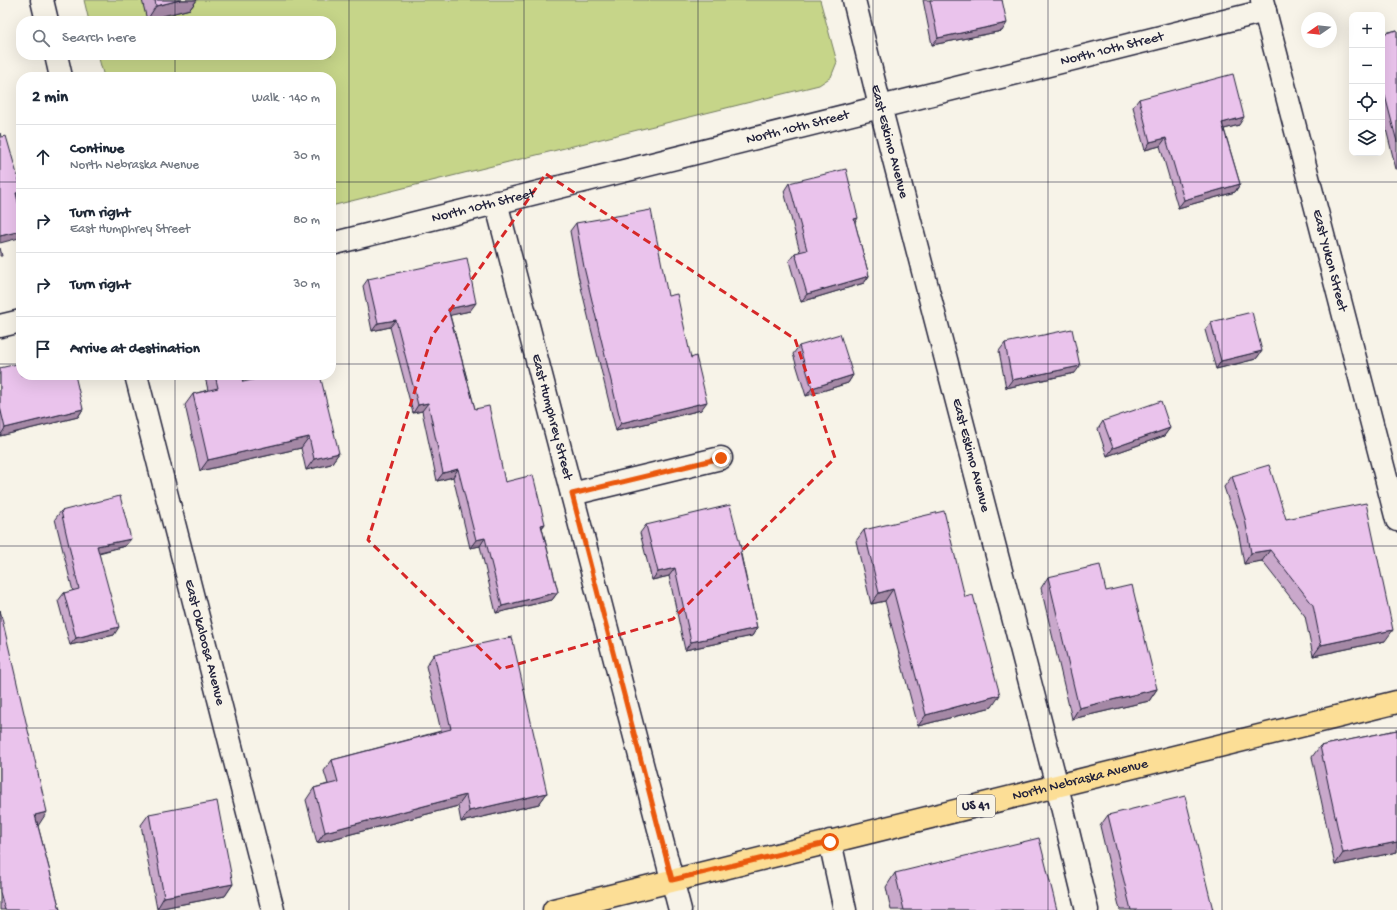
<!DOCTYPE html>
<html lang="en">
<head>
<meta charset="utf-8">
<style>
  :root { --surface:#fff; --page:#f2f2f3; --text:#1f2937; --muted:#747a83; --line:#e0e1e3 }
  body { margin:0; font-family:"Gochi Hand",sans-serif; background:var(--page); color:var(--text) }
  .controls { position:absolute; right:12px; top:12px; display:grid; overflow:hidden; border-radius:8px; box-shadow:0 4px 16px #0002 }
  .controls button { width:36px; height:36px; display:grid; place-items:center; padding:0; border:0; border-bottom:1px solid var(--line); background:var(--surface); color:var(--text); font:20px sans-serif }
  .compass { position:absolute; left:1301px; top:12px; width:36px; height:36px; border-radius:50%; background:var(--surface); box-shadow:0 4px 16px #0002; rotate:256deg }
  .stop { position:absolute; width:12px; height:12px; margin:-9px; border:3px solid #ea580c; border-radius:50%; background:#fff }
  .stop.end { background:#ea580c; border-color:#fff; box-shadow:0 1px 4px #0008 }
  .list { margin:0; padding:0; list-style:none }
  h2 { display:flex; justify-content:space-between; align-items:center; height:52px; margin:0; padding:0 16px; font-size:17px }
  h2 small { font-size:13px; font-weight:400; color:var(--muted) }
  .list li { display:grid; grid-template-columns:26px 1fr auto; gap:12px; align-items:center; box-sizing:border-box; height:64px; padding:0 16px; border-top:1px solid var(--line) }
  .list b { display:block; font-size:15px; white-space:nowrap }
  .list p { margin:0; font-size:13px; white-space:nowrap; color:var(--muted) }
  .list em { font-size:13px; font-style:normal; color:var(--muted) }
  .icon { flex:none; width:22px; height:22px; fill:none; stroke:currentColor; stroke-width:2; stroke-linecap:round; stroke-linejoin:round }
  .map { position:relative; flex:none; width:1397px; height:910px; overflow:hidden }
  .search { position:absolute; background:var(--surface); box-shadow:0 4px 16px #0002; left:16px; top:16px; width:320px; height:44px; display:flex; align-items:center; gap:10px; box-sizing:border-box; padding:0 14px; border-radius:16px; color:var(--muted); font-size:15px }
  .panel { position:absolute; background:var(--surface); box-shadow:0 4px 16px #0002; left:16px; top:72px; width:320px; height:308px; border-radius:16px }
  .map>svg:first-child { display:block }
  .green { fill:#c6d589; stroke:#747c62 }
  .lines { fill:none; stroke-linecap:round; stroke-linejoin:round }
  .minor-casing { stroke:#22223b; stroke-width:25 }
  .major-casing { stroke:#22223b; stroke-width:25 }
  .minor { stroke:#f7f3e8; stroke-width:22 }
  .major { stroke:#fcde96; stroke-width:22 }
  .wall { fill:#c9a8cb; stroke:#22223b }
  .shaded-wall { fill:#a488a5; stroke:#22223b }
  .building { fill:#eac3ec; stroke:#22223b }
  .route { stroke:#ea580c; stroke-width:5 }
  .marked { fill:none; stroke:#d62828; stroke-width:3; stroke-dasharray:8 5; stroke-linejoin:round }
  .grid { fill:none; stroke:#22223b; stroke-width:1; stroke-opacity:0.55 }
  .labels { text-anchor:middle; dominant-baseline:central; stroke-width:3; stroke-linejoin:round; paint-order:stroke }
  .shield { fill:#f7f3e8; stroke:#62616f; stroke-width:1 }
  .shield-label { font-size:13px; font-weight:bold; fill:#22223b }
  .street-label { font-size:14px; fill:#22223b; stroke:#f7f3e8 }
</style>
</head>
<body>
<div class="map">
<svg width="1397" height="910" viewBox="0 0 1397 910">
  <rect width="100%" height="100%" fill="#f7f3e8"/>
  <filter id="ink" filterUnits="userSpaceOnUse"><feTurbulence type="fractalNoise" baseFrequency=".025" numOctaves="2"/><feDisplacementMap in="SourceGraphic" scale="8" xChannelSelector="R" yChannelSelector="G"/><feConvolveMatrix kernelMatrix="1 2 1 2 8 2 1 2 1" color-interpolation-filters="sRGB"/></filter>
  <g filter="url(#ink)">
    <path class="green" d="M84 0H820L837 62 831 77 819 85 331 206V77H104L98 55H331V21H89Z"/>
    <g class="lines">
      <g class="minor-casing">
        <g id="minor">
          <path d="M42 0 47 21"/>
          <path id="s1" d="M854 0 880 106 1057 786 1087 910"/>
          <path id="s2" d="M1262 0 1397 520"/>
          <path d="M56 55 61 77"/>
          <path id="s3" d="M496 202 680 910"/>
          <path id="s4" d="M331 244 1265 11"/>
          <path d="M0 326 21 321"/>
          <path id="s5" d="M136 375 273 910"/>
          <path d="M572 494 721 458"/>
          <path d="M830 841 845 910"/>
        </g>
      </g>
      <g class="major-casing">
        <g id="major">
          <path id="s6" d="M554 910 1397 702"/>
        </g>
      </g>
      <use href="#minor" class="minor"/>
      <use href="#major" class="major"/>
    </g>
    <g class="wall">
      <path d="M142 0H197L190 9 147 20Z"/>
      <path d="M923 0H1002V31L932 45Z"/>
      <path d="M1397 30V169H1396L1382 113V34Z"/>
      <path d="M1139 99 1239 125 1224 129 1240 184 1235 192 1178 208 1160 146 1145 150 1133 107Z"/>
      <path d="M789 183 855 223 869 276 864 283 801 302 789 261 795 253 800 252 784 191Z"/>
      <path d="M576 223 668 296 691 358 701 410 616 431 578 275 570 231Z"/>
      <path d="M368 279 470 311 450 315 475 409 505 482 545 524 542 528 558 592 552 600 496 613 480 546 470 548 453 477 437 481 422 411 413 413 390 327 372 331 363 286Z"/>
      <path d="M1211 322 1262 351 1256 359 1216 369 1205 330Z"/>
      <path d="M1005 343 1075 373 1006 388 999 351Z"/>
      <path d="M799 346 853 375 848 383 806 396 793 354Z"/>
      <path d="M0 368 83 409 78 417 0 436Z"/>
      <path d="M207 375H241L243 382 339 453 331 464 306 470 301 448 200 471 185 405 193 394 208 390 205 377Z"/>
      <path d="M1103 421 1170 428 1164 436 1107 456 1098 429Z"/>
      <path d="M1232 476 1286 519 1385 641 1313 656 1305 616 1262 561 1244 564 1238 530 1224 487Z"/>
      <path d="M61 511 125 546 99 553 114 635 70 645 58 601 64 593 73 591 55 519Z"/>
      <path d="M646 525 741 554 757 628 752 636 685 650 669 576 652 580 640 533Z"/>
      <path d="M864 530 965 597 992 707 918 726 885 601 871 604 856 541Z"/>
      <path d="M1048 577 1106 591 1157 689 1149 701 1072 719 1041 588Z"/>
      <path d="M0 610 38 826 60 910H0Z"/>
      <path d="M434 654 547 793 539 804 461 822 458 806 317 843 306 800 314 788 328 784 324 771 332 760 441 731 426 666Z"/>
      <path d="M1397 730V852L1335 865 1312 757 1320 746Z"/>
      <path d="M149 814 233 884 225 896 157 909 141 825Z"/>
      <path d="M1108 815 1213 910H1120L1100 826Z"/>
      <path d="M895 873 1057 910H891L886 887Z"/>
    </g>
    <g class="shaded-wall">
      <path d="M180 0H197L190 9 147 20 156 6Z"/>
      <path d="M1007 23 1002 31 932 45 938 38Z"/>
      <path d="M1244 117 1239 125 1217 131 1222 123Z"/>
      <path d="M1166 138 1160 146 1145 150 1150 142Z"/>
      <path d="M1240 184 1235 192 1178 208 1184 200Z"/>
      <path d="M21 192V193L17 200 16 193Z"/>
      <path d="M858 218 853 226 854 219Z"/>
      <path d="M21 231V235L19 238 0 243V236Z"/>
      <path d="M869 276 864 283 801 302 807 294Z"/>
      <path d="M476 303 470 311 443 317 448 309Z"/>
      <path d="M396 320 390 327 372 331 378 323Z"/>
      <path d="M1262 351 1256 359 1216 369 1221 361Z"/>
      <path d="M1080 366 1075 373 1006 388 1012 380Z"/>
      <path d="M853 375 848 383 806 396 812 388Z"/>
      <path d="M707 402 701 410 616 431 621 423Z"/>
      <path d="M428 403 422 411 413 413 418 405Z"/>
      <path d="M83 409 78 417 0 436 5 428Z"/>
      <path d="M1170 428 1164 436 1107 456 1113 448Z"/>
      <path d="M309 437 301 448 200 471 208 460Z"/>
      <path d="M339 453 331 464 306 470 314 459Z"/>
      <path d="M458 469 453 477 437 481 443 473Z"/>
      <path d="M545 524 539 531 541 525Z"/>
      <path d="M485 538 480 546 470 548 476 540Z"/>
      <path d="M131 539 125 546 92 554 97 546Z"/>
      <path d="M1270 550 1262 561 1244 564 1251 553Z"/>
      <path d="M675 568 669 576 652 580 658 572Z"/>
      <path d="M893 589 885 601 871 604 879 593Z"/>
      <path d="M558 592 552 600 496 613 502 606Z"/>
      <path d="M119 627 114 635 70 645 76 638Z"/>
      <path d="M757 628 752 636 685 650 691 642Z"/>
      <path d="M1393 630 1385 641 1313 656 1321 645Z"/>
      <path d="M1157 689 1149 701 1072 719 1079 708Z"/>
      <path d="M1000 695 992 707 918 726 926 715Z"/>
      <path d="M547 793 539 804 461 822 469 811Z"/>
      <path d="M466 795 458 806 317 843 325 832Z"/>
      <path d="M47 812 38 826 35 815Z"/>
      <path d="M1397 842V852L1335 865 1343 853Z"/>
      <path d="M233 884 225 896 157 909 164 897Z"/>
    </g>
    <g class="building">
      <path d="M155 0H180L156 6Z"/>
      <path d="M930 0H1002L1007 23 938 38Z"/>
      <path d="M1397 30V142L1382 84V34Z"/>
      <path d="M1233 74 1244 117 1222 123 1240 184 1184 200 1166 138 1150 142 1139 99Z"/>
      <path d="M0 133 1 137 6 136 21 188V192L16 193 21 215V231L0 236Z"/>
      <path d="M846 169 858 218 854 219 869 276 807 294 795 253 807 250 789 183Z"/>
      <path d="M651 210 668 296 677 294 691 358 696 356 707 402 621 423 584 267 576 223Z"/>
      <path d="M0 248 2 256H0Z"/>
      <path d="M467 258 476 303 448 309 475 409 489 406 505 482 533 475 545 524 541 525 558 592 502 606 485 538 476 540 458 469 443 473 428 403 418 405 396 320 378 323 368 279Z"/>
      <path d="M1252 312 1262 351 1221 361 1211 322Z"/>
      <path d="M1072 329 1080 366 1012 380 1005 343Z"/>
      <path d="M840 334 853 375 812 388 799 346Z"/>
      <path d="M21 363V375H75L83 409 5 428 0 407V368Z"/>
      <path d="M215 375H241L243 382 274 375H320L339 453 314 459 309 437 208 460 193 394 218 388Z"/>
      <path d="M1161 401 1170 428 1113 448 1103 421Z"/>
      <path d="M1269 465 1286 519 1366 503 1393 630 1321 645 1313 605 1270 550 1251 553 1245 519 1232 476Z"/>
      <path d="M120 496 131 539 97 546 119 627 76 638 64 593 79 589 61 511Z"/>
      <path d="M730 505 742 552H740L757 628 691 642 675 568 658 572 646 525Z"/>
      <path d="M944 511 965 597 973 595 1000 695 926 715 893 589 879 593 864 530Z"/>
      <path d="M1100 565 1106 591 1132 585 1157 689 1079 708 1048 577Z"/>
      <path d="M0 610 47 812 35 815 60 910H5L0 892Z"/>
      <path d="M512 637 547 793 469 811 466 795 325 832 314 788 338 782 332 760 451 729 434 654Z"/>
      <path d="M1397 730V842L1343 853 1320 746Z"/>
      <path d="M1185 796 1213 910H1131L1108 815Z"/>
      <path d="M217 801 233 884 164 897 149 814Z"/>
      <path d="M1039 838 1057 910H904L895 873Z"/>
    </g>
  </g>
  <g class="lines" filter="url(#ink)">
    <path class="route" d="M721 458 572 494 672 880 830 842"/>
  </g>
  <path class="marked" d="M546 174 795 339 835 458 673 619 501 669 368 540 432 336Z"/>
  <path class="grid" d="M175 0V21M349 0V910M524 0V910M698 0V910M873 0V910M1048 0V910M1222 0V910M175 55V77M0 182H21M331 182H1397M0 364H21M331 364H1397M175 375V910M0 546H1397M0 728H1397"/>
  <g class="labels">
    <rect class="shield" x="957" y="795" width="38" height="22" rx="3"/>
    <g class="shield-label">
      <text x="976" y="806">US 41</text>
    </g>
    <g class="street-label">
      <text stroke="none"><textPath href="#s4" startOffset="805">North 10th Street</textPath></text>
      <text stroke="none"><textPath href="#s4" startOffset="481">North 10th Street</textPath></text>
      <text stroke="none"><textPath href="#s1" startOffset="146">East Eskimo Avenue</textPath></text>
      <text stroke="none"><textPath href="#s4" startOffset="157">North 10th Street</textPath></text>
      <text stroke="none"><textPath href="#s2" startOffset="269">East Yukon Street</textPath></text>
      <text stroke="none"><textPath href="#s3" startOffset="222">East Humphrey Street</textPath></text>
      <text stroke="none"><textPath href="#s1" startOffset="470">East Eskimo Avenue</textPath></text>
      <text stroke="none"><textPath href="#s5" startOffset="276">East Okaloosa Avenue</textPath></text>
      <text stroke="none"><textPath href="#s6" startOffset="542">North Nebraska Avenue</textPath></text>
    </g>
  </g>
</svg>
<div class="controls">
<button>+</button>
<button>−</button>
<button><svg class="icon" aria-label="locate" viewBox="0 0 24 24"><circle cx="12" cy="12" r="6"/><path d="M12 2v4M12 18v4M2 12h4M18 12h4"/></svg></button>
<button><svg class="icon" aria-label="layers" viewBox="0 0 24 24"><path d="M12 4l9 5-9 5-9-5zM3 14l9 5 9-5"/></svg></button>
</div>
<svg class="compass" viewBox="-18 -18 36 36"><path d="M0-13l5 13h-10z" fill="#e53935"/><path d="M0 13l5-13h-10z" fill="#747a83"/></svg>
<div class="stop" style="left:830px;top:842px"></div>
<div class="stop end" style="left:721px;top:458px"></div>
<div class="search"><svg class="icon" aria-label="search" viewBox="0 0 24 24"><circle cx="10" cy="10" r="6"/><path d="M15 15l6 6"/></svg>Search here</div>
<section class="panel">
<h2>2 min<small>Walk · 140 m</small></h2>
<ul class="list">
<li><svg class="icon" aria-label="ahead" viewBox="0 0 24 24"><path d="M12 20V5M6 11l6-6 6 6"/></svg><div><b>Continue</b><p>North Nebraska Avenue</p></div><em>30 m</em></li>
<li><svg class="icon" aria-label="right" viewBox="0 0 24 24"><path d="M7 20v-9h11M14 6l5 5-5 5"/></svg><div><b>Turn right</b><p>East Humphrey Street</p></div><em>80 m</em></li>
<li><svg class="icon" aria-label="right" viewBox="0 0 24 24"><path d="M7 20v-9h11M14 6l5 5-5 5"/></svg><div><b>Turn right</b></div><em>30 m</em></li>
<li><svg class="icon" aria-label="arrive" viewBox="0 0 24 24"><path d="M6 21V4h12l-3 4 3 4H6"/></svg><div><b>Arrive at destination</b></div></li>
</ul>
</section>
</div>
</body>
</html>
